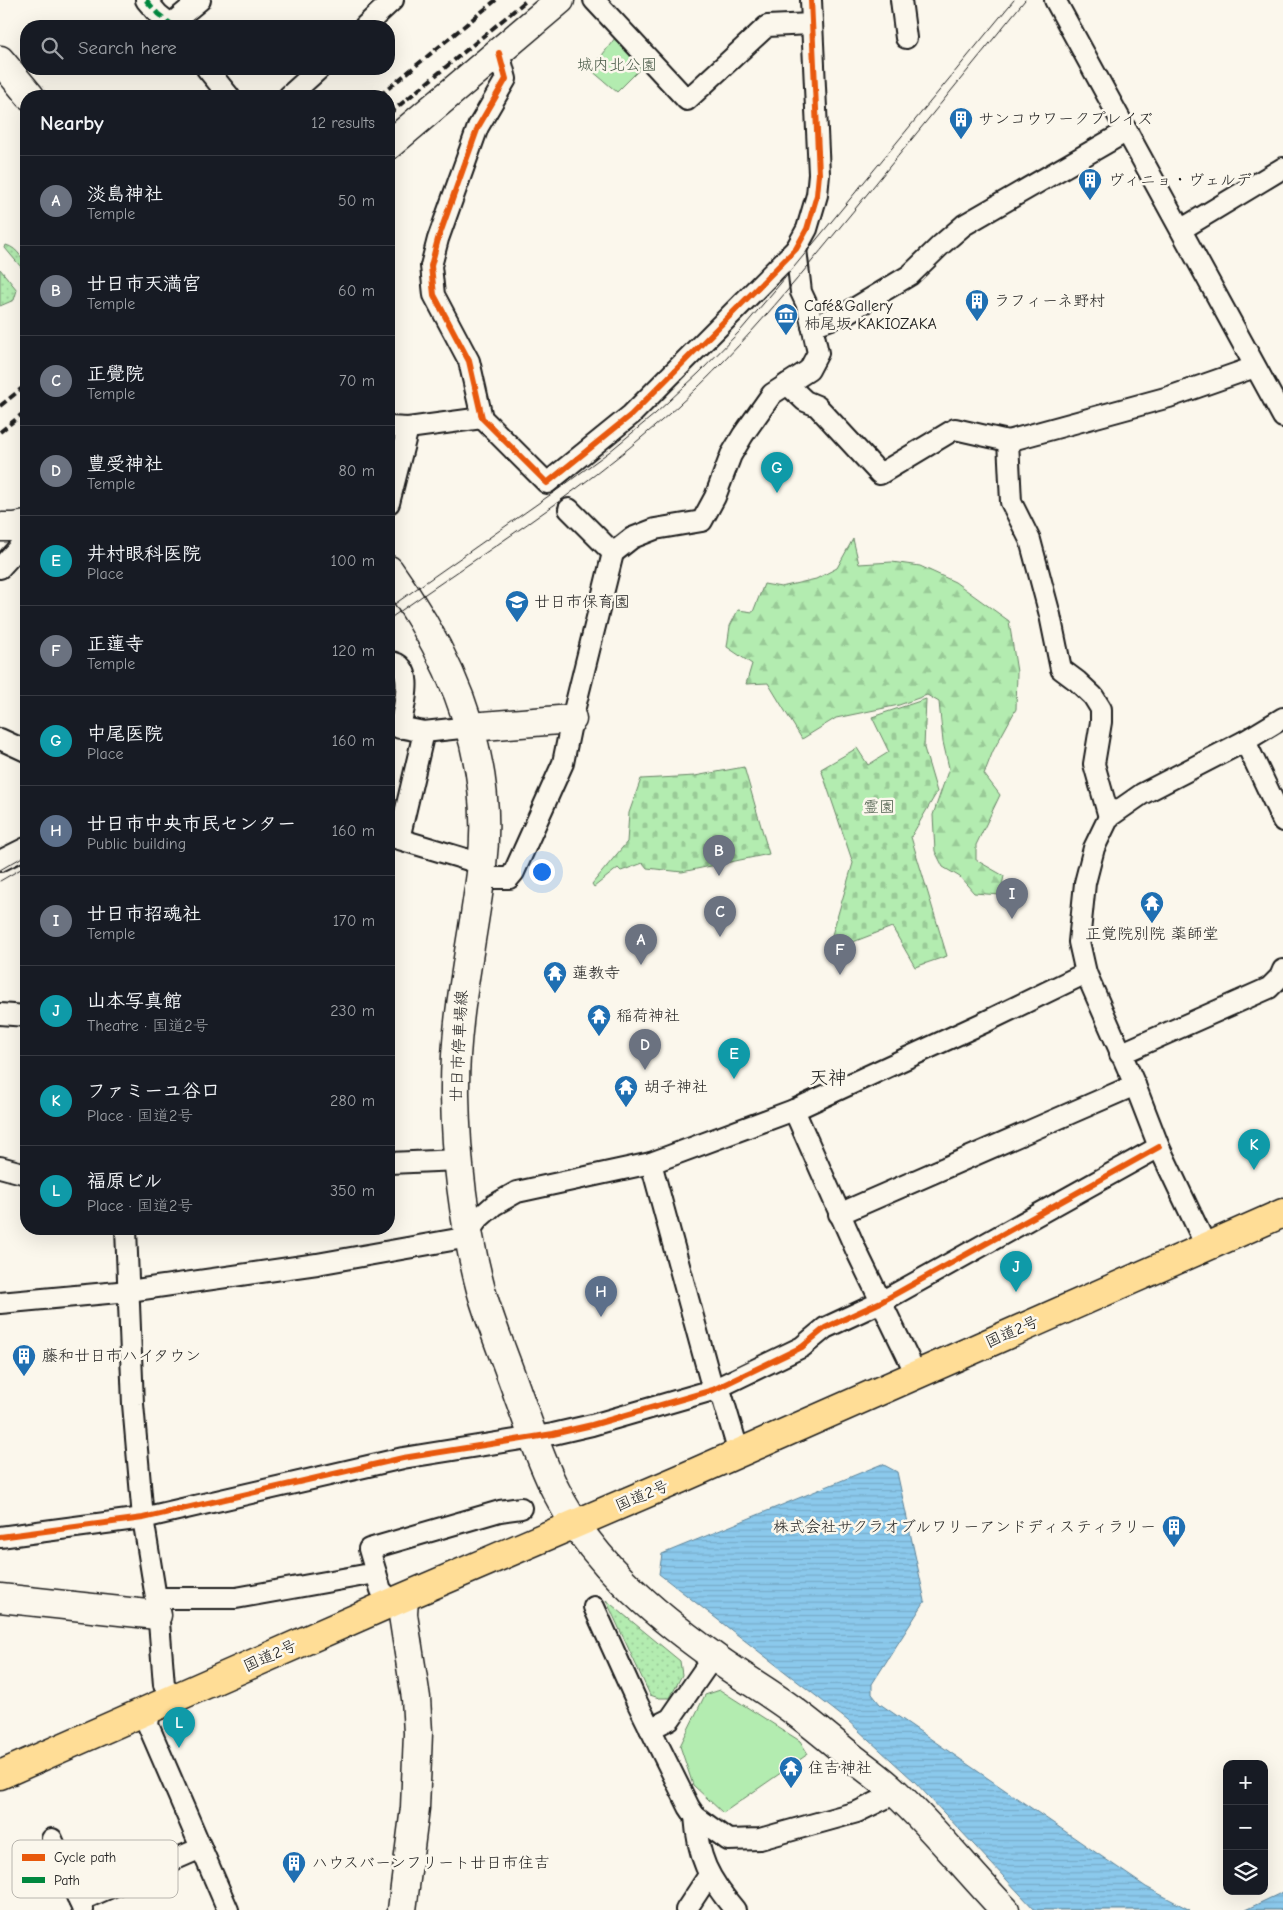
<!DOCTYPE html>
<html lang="en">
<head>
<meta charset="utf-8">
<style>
  :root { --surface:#171b24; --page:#20242c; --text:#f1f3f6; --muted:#9ea1a6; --line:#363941; --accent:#7c3aed }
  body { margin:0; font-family:"Comic Neue","Klee One",sans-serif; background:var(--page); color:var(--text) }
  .controls { position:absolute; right:15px; bottom:15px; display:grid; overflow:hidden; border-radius:10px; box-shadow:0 5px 20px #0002 }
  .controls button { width:45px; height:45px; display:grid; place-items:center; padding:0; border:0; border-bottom:1px solid var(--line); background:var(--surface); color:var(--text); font:25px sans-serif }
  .you { position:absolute; left:541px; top:871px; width:18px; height:18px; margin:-12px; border:4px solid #fff; border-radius:50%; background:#1a73e8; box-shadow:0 0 0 8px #1a73e833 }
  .badge { display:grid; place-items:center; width:32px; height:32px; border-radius:50%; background:var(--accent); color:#fff; font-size:16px; font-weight:700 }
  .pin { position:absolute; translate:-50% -41px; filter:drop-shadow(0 1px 2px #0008) }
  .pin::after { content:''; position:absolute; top:26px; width:18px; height:15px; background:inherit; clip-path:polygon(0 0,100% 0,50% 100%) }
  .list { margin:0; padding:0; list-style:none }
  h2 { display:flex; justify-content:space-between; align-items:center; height:65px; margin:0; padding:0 20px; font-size:21px }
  h2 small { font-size:16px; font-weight:400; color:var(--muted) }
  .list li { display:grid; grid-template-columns:32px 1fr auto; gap:15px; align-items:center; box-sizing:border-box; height:90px; padding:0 20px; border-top:1px solid var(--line) }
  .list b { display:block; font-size:19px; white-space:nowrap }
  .list p { margin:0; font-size:16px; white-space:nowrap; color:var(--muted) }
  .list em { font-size:16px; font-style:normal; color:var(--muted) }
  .icon { flex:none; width:28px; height:28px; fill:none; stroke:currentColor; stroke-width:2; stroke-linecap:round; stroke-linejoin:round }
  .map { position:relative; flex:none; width:1283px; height:1910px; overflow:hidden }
  .search { position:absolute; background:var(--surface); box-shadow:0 5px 20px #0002; left:20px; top:20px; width:375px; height:55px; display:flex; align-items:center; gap:12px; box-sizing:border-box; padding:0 18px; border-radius:20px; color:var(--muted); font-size:19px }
  .panel { position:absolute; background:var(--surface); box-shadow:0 5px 20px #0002; left:20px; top:90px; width:375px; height:1145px; border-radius:20px }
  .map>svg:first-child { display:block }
  .grass { fill:url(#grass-dots); stroke:#688466 }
  .forest { fill:url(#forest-firs); stroke:#688466 }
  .cemetery { fill:url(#cemetery-stones); stroke:#688466 }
  .park { fill:#b3ecb0; stroke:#688466 }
  .water { fill:url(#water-rules); stroke:#5f8499 }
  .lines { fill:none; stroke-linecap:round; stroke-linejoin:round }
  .street-casing { stroke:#1c1c1c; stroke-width:24 }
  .secondary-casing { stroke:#1c1c1c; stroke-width:31 }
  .highway-casing { stroke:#1c1c1c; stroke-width:31 }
  .street { stroke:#fbf7ec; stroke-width:20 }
  .secondary { stroke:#fbf7ec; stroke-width:28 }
  .highway { stroke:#ffdd96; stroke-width:28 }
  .tram { stroke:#1c1c1c; stroke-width:1 }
  .rail { stroke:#1c1c1c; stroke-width:4; stroke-dasharray:8 4; stroke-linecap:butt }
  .quiet { stroke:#00873e; stroke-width:5; stroke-dasharray:10 5; stroke-linecap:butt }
  .cycleway-casing { stroke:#fbf7ec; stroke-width:9 }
  .cycleway { stroke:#e8590c; stroke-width:6 }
  .labels { text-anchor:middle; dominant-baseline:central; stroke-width:5; stroke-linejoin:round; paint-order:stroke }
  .park-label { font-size:16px; fill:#495a48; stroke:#fbf7ec }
  .poi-label { font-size:16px; fill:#1c1c1c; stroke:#fbf7ec; text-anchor:start }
  .street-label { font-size:16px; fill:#1c1c1c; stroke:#fbf7ec }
  .quarter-label { font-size:19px; fill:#1c1c1c; stroke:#fbf7ec }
  .key { fill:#fbf7ec; stroke:#b8b5ae; stroke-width:1 }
  .key-label { font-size:14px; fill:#1c1c1c }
</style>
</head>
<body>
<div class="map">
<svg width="1283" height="1910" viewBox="0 0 1283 1910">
  <defs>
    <pattern id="grass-dots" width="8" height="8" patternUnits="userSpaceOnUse" patternTransform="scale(1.25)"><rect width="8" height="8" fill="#b3ecb0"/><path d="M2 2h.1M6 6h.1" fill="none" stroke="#99ca97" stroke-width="1.8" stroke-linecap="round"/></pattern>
    <pattern id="forest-firs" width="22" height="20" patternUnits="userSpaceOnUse" patternTransform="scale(1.25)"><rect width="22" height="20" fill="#b3ecb0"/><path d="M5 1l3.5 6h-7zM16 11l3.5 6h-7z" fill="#99ca97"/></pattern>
    <pattern id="cemetery-stones" width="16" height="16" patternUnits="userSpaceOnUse" patternTransform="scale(1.25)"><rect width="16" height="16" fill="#b3ecb0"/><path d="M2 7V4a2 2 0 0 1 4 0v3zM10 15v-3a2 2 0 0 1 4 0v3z" fill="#99ca97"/></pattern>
    <pattern id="water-rules" width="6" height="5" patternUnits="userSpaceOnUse" patternTransform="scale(1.25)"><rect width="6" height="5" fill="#8bc9ec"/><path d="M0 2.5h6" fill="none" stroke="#77acca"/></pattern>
  </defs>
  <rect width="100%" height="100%" fill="#fbf7ec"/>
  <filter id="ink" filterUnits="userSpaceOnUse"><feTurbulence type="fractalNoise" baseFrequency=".02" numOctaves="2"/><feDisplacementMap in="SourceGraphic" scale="10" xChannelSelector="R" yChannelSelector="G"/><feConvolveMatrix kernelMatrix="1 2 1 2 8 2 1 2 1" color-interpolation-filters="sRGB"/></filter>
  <g filter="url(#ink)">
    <g class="grass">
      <path d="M6 245C18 248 26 262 26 273L5 248Z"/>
      <path d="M0 269 17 290 14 300 0 306Z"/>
      <path d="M606 1600 680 1661 682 1675 670 1698H659L650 1695Z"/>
    </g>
    <path class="forest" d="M853 539 859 564 892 562 920 566 955 582 1009 621 1017 672 1016 709 993 751 984 774 1000 795 976 845V860L1004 876 1000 895 974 893 960 877 943 867 935 851 933 815 949 768 943 742 939 702 927 695 899 705 836 718 802 739 768 683 746 684 752 664 727 647 730 626 738 610 753 612 764 584 781 587 816 579 837 568Z"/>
    <g class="cemetery">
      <path d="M926 699 924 748 937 792 911 837 947 956 915 967 892 927 827 952 853 863 821 769 857 748 868 765 889 752 872 717Z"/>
      <path d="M744 767 769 854 682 872 647 868 643 863 621 871 618 868 594 887 592 884 627 842 629 813 641 779 695 776Z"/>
    </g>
    <g class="park">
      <path d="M615 38 644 65 617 92 591 70Z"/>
      <path d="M720 1690 800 1741 808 1754 723 1813 693 1785 680 1746 705 1695Z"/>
    </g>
    <g class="water">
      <path d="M882 1464 897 1472 925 1601 872 1684V1694L880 1704 1146 1887 1190 1910H1035L914 1781 847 1720 659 1574 662 1554Z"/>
      <path d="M1283 1892V1910H1245Z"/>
    </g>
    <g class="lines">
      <g class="street-casing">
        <g id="street">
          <path d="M146 0 158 14 173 26"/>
          <path d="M594 0 687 100 767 26 812 24"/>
          <path d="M901 0 906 38"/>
          <path d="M1055 0 1283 417"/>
          <path d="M171 24 200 0"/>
          <path d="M365 26 393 0"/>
          <path d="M499 53 506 79 478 127 438 239 431 266 434 295 469 361 482 418 547 483 631 415 796 249 807 229 817 195 819 174 811 0"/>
          <path d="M207 69 229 96"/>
          <path d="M289 96 319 69"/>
          <path d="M1182 229 1283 168"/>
          <path d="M812 326 845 314 910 275 942 244 964 225 1127 131"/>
          <path d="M787 384 805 401 817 406 880 474 955 429 1008 441 1011 502 1030 540 1050 615 1061 669 1077 681 1093 696 1101 709V722L1094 764 1109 817"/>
          <path d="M389 427 408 428 482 418"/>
          <path d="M1008 441 1169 397 1255 367"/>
          <path d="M389 503 408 428"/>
          <path d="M613 553 632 538 655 529 702 521 715 497 731 455 743 435 772 394 809 370 818 353 808 307 801 292 796 249"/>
          <path d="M0 568 20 546 26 536"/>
          <path d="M389 662C418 663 403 709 400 728"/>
          <path d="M389 725 424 732 470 727"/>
          <path d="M0 739 26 751"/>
          <path d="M1245 741 1283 821"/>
          <path d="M389 836 482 864"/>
          <path d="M399 839 424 732"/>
          <path d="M0 861 26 848"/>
          <path d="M480 878H509L514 872 563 763 572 719 613 553 569 509"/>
          <path d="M0 1014 26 1016"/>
          <path d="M1120 1054 1269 988 1280 977 1283 970"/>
          <path d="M794 1110 856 1250 916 1374"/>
          <path d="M389 1163 459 1160"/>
          <path d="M651 1163 713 1390 722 1396 739 1453"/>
          <path d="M0 1167 26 1174"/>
          <path d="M839 1214 1135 1085"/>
          <path d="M126 1229 133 1404 143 1518 156 1598 157 1615 159 1622 164 1685 175 1697"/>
          <path d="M468 1233 478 1219 494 1205 517 1192 651 1163 794 1110 985 1022 1086 973"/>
          <path d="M1206 1246 1159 1147 1135 1085 1086 973 1079 942 1085 883 1094 848 1109 817 1142 794 1245 741 1283 718"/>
          <path d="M0 1303 129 1291 317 1264 469 1237"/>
          <path d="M0 1537 143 1518 403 1458 553 1434 592 1425 713 1390 802 1347 825 1328 881 1302 1159 1147"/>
          <path d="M156 1598H236L376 1573"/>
          <path d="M393 1602 381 1590 369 1549 500 1511 521 1508"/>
          <path d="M594 1607 636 1700 689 1807 695 1816 728 1840 760 1839 857 1812 896 1793"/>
          <path d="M150 1710 148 1725 228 1910"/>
          <path d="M650 1729 670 1719 713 1657"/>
          <path d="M695 1816C698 1858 708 1878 735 1910"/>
          <path d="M52 1839 83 1910"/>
          <path d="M79 1901 201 1848"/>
          <path d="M686 1910 709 1875"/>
        </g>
      </g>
      <g class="secondary-casing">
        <g id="secondary">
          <path d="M0 60 30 96"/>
          <path d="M389 145 560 0"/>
          <path d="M0 527H14L26 525"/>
          <path d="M389 570C451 656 495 757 482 865 473 942 454 1016 455 1094 456 1160 464 1226 481 1290 491 1325 506 1360 518 1395 530 1427 540 1460 556 1491 590 1559 651 1612 713 1656 740 1676 771 1693 798 1714 817 1728 835 1744 854 1759 868 1770 884 1781 897 1794 935 1830 969 1872 1005 1910"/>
          <path d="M470 727 572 719"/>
          <path d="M0 1598 157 1615"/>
          <path d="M402 1910 415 1808 418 1733 416 1698 403 1615 404 1598"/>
        </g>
      </g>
      <g class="highway-casing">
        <path id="highway" d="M0 1775 393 1602 680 1479 1283 1213"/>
      </g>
      <use href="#street" class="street"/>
      <use href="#secondary" class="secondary"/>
      <use href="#highway" class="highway"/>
      <g class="tram">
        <path d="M389 608 560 488 609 452 655 414 699 373 741 330 780 284 1014 0"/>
        <path d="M389 619C480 555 577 495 661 421 734 358 794 283 855 209 912 139 968 70 1025 0"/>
        <path d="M0 870 26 855"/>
        <path d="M0 881 26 866"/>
      </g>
      <g class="rail">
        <path d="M379 96 496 0"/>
        <path d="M389 114 527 0"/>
        <path d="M0 406 26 385"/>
        <path d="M0 432 26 411"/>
      </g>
      <path class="quiet" d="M146 0 158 14 171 24"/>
      <g class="cycleway-casing">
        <g id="cycleway">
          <path d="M499 53 506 79 478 127 438 239 431 266 434 295 469 361 482 418 547 483 631 415 796 249 807 229 817 195 819 174 811 0"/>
          <path d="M0 1537 143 1518 403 1458 553 1434 592 1425 713 1390 802 1347 825 1328 881 1302 1159 1147"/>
        </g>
      </g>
      <use href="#cycleway" class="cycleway"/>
    </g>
  </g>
  <defs>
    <g id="building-pin" transform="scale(1.25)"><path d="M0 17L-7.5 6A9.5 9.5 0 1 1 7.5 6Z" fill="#1f6fb2" stroke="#fbf7ec"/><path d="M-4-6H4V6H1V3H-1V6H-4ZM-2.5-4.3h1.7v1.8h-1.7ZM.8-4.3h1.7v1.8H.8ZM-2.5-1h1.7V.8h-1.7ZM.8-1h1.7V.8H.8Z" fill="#fff"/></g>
    <g id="museum-pin" transform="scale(1.25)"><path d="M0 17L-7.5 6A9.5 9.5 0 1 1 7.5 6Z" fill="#1f6fb2" stroke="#fbf7ec"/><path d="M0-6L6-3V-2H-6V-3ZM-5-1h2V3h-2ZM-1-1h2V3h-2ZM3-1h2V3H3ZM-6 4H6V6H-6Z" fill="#fff"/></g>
    <g id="school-pin" transform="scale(1.25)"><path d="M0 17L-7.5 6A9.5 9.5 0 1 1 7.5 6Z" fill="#1f6fb2" stroke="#fbf7ec"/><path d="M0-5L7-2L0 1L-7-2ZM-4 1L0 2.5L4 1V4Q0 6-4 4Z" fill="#fff"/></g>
    <g id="temple-pin" transform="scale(1.25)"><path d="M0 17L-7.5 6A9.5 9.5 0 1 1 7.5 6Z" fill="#1f6fb2" stroke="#fbf7ec"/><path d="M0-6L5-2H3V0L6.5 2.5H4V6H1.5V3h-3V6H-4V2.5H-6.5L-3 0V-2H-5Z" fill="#fff"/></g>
  </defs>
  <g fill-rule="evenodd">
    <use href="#building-pin" x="961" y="119"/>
    <use href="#building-pin" x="1090" y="180"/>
    <use href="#building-pin" x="977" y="301"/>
    <use href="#museum-pin" x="786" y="315"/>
    <use href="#school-pin" x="517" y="602"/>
    <use href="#temple-pin" x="1152" y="903"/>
    <use href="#temple-pin" x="555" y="973"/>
    <use href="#temple-pin" x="599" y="1016"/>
    <use href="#temple-pin" x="626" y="1087"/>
    <use href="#building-pin" x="24" y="1356"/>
    <use href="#building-pin" x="1174" y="1527"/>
    <use href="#temple-pin" x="791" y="1768"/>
    <use href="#building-pin" x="294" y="1863"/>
  </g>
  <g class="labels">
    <g class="park-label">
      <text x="617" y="65">城内北公園</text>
      <text x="879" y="807">霊園</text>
    </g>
    <g class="poi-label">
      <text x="978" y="119">サンコウワークプレイズ</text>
      <text x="1108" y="180">ヴィニョ・ヴェルデ</text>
      <text x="994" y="301">ラフィーネ野村</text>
      <text x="804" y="306">Café&amp;Gallery<tspan x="804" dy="18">柿尾坂 KAKIOZAKA</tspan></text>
      <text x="534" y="602">廿日市保育園</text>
      <text x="1152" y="934" text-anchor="middle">正覚院別院 薬師堂</text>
      <text x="572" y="973">蓮教寺</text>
      <text x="616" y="1016">稲荷神社</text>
      <text x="644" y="1087">胡子神社</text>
      <text x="42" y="1356">藤和廿日市ハイタウン</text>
      <text x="1156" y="1527" text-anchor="end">株式会社サクラオブルワリーアンドディスティラリー</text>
      <text x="808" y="1768">住吉神社</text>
      <text x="312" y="1863">ハウスバーンフリート廿日市住吉</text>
    </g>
    <g class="street-label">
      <text transform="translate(459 1046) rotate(-87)">廿日市停車場線</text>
      <text transform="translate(1012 1332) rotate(-24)">国道2号</text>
      <text transform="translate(642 1496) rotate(-23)">国道2号</text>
      <text transform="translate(270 1656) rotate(-24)">国道2号</text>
    </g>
    <g class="quarter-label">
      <text x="828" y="1078">天神</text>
    </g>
  </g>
  <rect x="12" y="1840" width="166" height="58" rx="8" class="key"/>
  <rect x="22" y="1854" width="23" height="7" fill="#e8590c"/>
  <rect x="22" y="1877" width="23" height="6" fill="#00873e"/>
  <g class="key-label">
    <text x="54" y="1862">Cycle path</text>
    <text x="54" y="1885">Path</text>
  </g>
</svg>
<div class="controls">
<button>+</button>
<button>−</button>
<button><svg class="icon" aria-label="layers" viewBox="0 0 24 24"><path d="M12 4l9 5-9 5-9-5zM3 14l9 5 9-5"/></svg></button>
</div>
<div class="you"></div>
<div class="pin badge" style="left:641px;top:965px;background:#6b7280">A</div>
<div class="pin badge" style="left:719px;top:876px;background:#6b7280">B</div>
<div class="pin badge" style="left:720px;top:937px;background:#6b7280">C</div>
<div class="pin badge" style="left:645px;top:1070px;background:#6b7280">D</div>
<div class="pin badge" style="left:734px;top:1079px;background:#0f9aa8">E</div>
<div class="pin badge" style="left:840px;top:975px;background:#6b7280">F</div>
<div class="pin badge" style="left:777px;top:493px;background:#0f9aa8">G</div>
<div class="pin badge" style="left:601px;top:1317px;background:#5c6f8a">H</div>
<div class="pin badge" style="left:1012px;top:919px;background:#6b7280">I</div>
<div class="pin badge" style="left:1016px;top:1292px;background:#0f9aa8">J</div>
<div class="pin badge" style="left:1254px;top:1170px;background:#0f9aa8">K</div>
<div class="pin badge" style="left:179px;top:1748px;background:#0f9aa8">L</div>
<div class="search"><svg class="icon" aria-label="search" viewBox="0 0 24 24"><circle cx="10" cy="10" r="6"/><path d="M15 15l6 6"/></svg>Search here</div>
<section class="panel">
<h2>Nearby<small>12 results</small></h2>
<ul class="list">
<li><span class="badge" style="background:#6b7280">A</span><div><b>淡島神社</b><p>Temple</p></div><em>50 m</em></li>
<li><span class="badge" style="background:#6b7280">B</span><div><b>廿日市天満宮</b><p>Temple</p></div><em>60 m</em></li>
<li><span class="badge" style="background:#6b7280">C</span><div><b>正覺院</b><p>Temple</p></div><em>70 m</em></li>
<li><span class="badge" style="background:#6b7280">D</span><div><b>豊受神社</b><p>Temple</p></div><em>80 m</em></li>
<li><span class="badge" style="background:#0f9aa8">E</span><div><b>井村眼科医院</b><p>Place</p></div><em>100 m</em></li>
<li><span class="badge" style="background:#6b7280">F</span><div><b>正蓮寺</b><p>Temple</p></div><em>120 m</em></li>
<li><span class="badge" style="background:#0f9aa8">G</span><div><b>中尾医院</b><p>Place</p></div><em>160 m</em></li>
<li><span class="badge" style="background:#5c6f8a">H</span><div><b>廿日市中央市民センター</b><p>Public building</p></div><em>160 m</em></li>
<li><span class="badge" style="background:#6b7280">I</span><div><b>廿日市招魂社</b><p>Temple</p></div><em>170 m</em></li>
<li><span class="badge" style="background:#0f9aa8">J</span><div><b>山本写真館</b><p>Theatre · 国道2号</p></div><em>230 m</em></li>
<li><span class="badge" style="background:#0f9aa8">K</span><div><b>ファミーユ谷口</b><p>Place · 国道2号</p></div><em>280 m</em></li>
<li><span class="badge" style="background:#0f9aa8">L</span><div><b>福原ビル</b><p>Place · 国道2号</p></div><em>350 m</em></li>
</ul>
</section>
</div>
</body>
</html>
